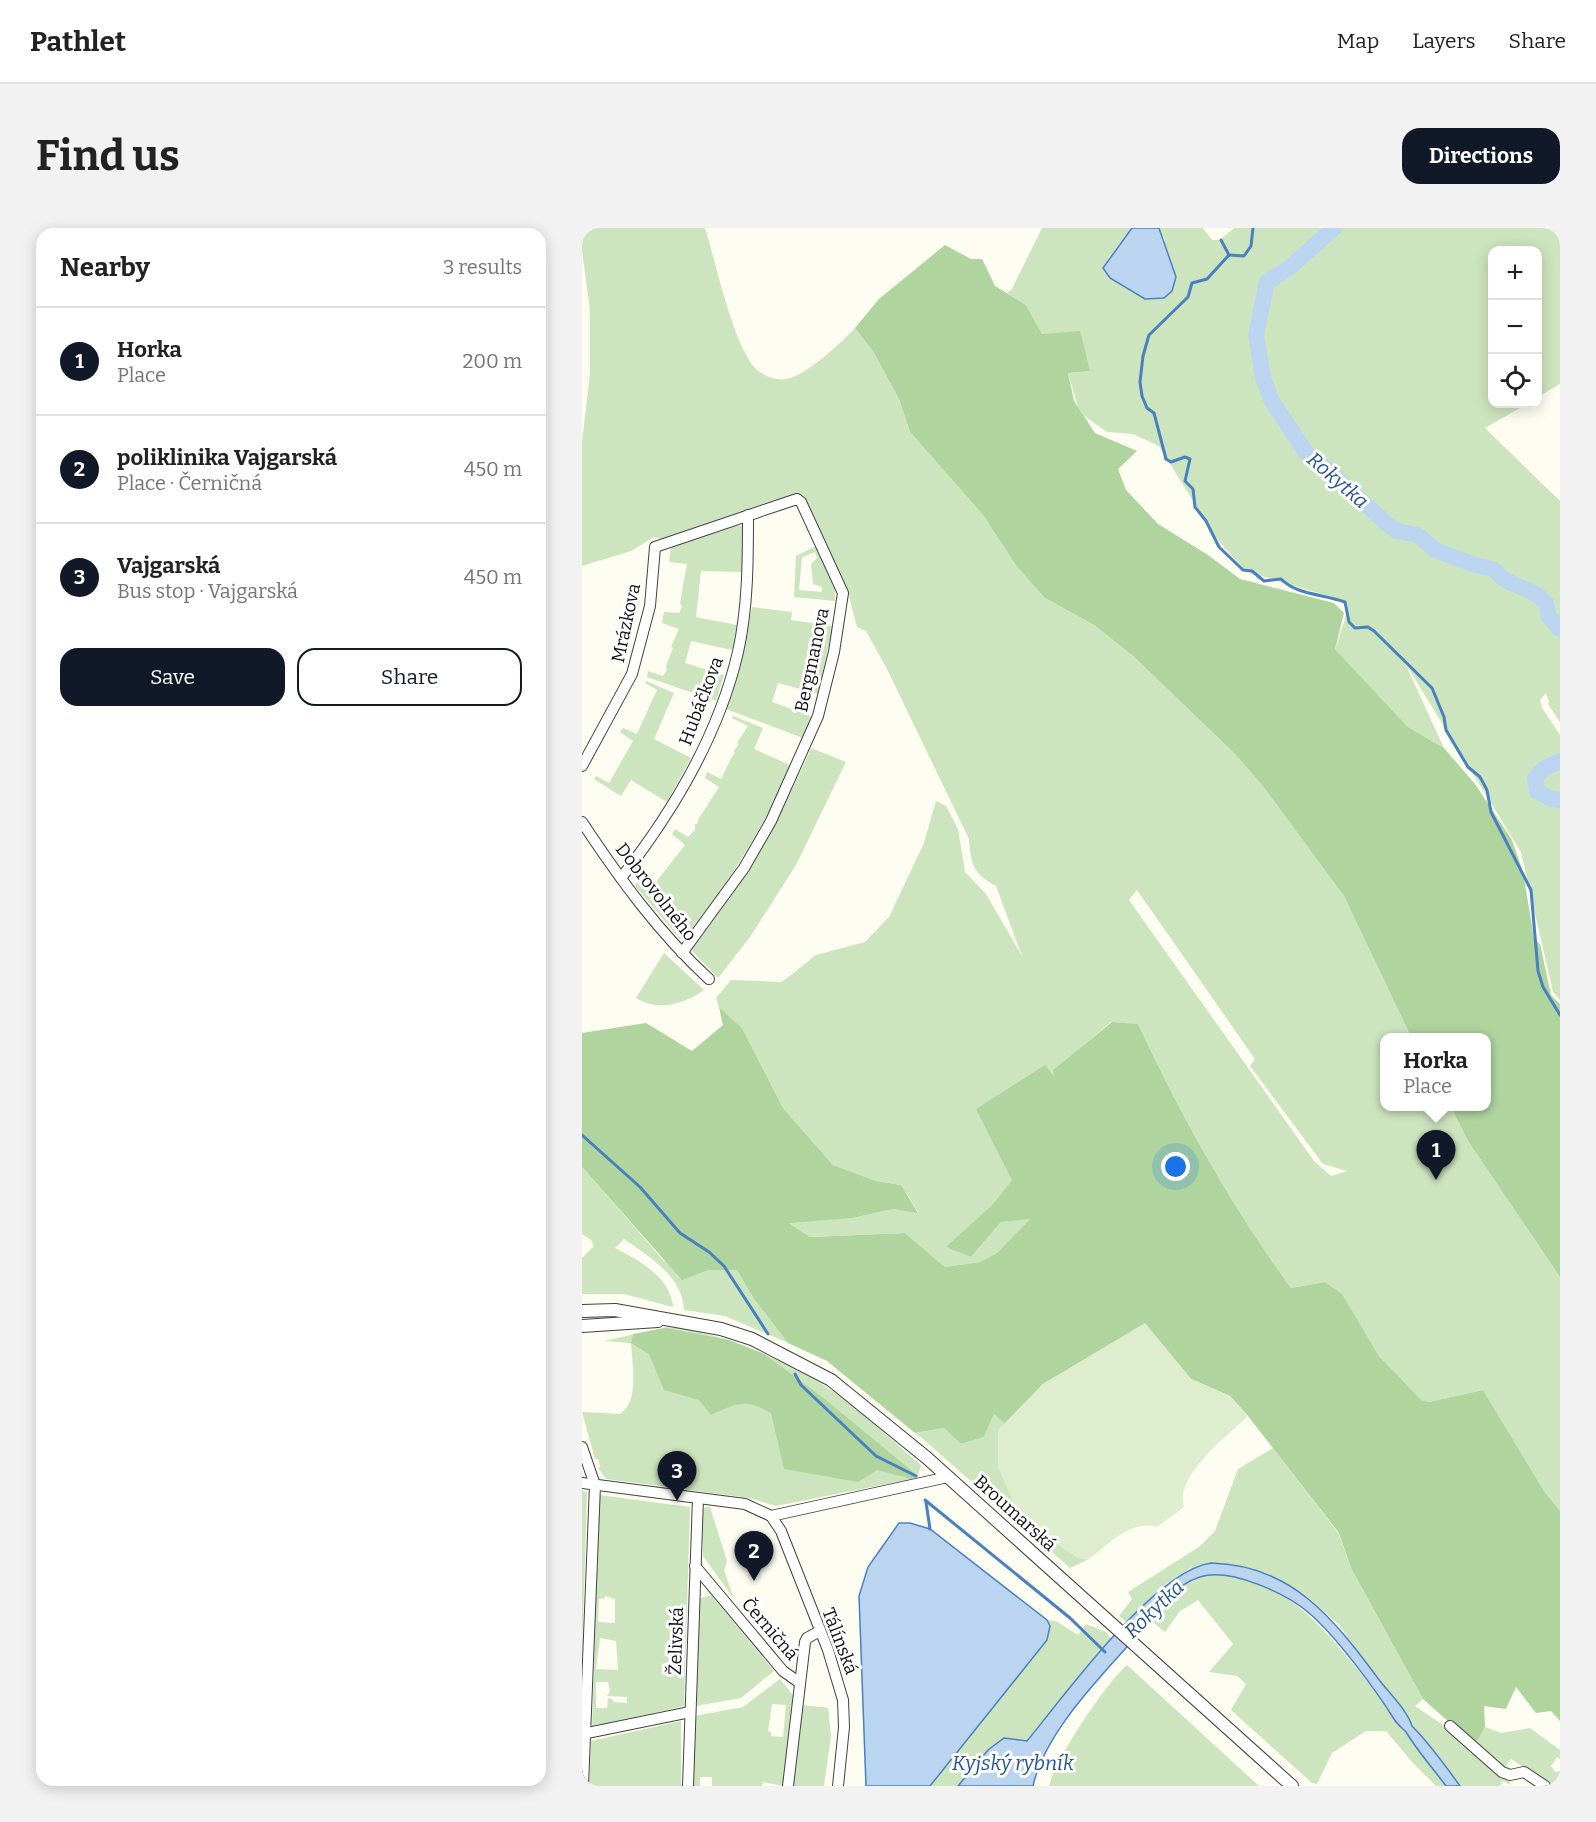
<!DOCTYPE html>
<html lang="en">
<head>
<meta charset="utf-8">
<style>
  :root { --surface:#fff; --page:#f2f2f2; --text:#222; --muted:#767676; --line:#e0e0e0; --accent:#111827 }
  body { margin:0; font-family:Bitter,serif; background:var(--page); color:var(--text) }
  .controls { position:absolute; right:18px; top:18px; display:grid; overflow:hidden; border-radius:12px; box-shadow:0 3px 15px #0003 }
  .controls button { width:54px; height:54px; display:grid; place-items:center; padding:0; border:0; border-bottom:2px solid var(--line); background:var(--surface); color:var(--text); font:30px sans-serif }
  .you { position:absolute; left:594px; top:939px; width:21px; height:21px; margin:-15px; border:4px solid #fff; border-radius:50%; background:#1a73e8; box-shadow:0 0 0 9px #1a73e833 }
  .badge { display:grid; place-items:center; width:39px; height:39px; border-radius:50%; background:var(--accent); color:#fff; font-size:20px; font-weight:700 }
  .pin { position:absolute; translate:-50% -50px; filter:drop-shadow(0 2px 3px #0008) }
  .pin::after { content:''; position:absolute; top:32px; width:21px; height:18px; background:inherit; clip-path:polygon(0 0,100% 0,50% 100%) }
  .popup { position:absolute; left:798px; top:805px; width:111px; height:78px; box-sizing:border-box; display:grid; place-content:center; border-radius:12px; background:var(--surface); filter:drop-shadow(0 2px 4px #0005); font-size:20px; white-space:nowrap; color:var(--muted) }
  .popup b { font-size:22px; color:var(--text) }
  .popup::after { content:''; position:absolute; left:50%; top:100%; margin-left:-12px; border:12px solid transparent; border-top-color:var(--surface) }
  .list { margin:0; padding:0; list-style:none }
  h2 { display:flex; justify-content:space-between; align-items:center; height:78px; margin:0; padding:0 24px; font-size:26px }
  h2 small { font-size:20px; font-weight:400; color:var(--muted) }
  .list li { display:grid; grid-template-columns:39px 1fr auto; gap:18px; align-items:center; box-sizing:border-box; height:108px; padding:0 24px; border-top:2px solid var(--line) }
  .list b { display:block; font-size:22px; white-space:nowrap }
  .list p { margin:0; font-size:20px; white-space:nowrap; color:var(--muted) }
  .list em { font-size:20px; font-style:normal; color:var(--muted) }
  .actions { display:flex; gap:12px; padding:18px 24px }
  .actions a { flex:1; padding:14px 0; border:2px solid var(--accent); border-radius:18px; text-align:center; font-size:21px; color:var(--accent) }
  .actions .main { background:var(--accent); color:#fff }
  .icon { flex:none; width:33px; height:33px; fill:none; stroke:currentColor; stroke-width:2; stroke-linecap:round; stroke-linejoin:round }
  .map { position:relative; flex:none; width:978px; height:1558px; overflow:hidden; border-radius:18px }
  header { display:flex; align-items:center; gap:36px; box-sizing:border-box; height:84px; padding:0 30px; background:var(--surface); border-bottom:2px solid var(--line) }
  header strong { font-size:28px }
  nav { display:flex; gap:33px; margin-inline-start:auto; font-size:21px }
  .intro { display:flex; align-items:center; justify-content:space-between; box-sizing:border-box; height:144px; padding:0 36px }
  h1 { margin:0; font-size:42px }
  .button { padding:15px 27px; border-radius:18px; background:var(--accent); color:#fff; font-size:21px; font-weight:700 }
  main { display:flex; gap:36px; padding:0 36px }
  aside { flex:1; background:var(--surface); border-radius:18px; box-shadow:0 3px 15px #0003 }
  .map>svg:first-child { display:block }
  .green { fill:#cde5be; fill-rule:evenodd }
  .forest { fill:#afd49e }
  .pitch { fill:#deedce }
  .water { fill:#bbd5f0; stroke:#4980c0; stroke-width:1.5 }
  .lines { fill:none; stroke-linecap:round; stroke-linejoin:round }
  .stream { stroke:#4980c0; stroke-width:3 }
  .river { stroke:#bbd5f0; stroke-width:16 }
  .minor-casing { stroke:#414141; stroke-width:12 }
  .tertiary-casing { stroke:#414141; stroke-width:14 }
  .minor { stroke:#fff; stroke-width:10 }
  .tertiary { stroke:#fff; stroke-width:12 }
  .labels { text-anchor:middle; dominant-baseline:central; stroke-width:6; stroke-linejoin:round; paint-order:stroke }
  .street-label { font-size:18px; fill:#0e0e0e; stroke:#fff }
  .water-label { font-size:20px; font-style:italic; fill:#245394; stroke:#fff }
</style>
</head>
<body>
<header>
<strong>Pathlet</strong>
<nav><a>Map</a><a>Layers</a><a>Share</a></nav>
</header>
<div class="intro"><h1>Find us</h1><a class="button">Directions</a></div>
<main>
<aside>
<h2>Nearby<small>3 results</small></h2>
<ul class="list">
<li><span class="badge">1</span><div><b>Horka</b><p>Place</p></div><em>200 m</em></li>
<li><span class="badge">2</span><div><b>poliklinika Vajgarská</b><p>Place · Černičná</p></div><em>450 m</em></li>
<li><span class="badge">3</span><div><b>Vajgarská</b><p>Bus stop · Vajgarská</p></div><em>450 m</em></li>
</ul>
<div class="actions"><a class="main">Save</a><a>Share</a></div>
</aside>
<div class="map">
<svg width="978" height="1558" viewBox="0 0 978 1558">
  <rect width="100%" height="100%" fill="#fdfdf1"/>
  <g class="green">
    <path d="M0 0H123C134 35 151 117 174 141 181 148 195 153 204 151 224 148 259 115 273 100L292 125 317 171 328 204 402 288 463 370 512 397 550 427 652 525 680 557 762 668 829 809 803 810V878L869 879 886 913 978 1049V1283L962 1263 901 1162 847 1174 838 1172 797 1128 759 1066 743 1054 709 1060C649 978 599 888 556 796L529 794 472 842V849L463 838 430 952 410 977 365 1019 389 1029 419 994 449 990 415 1025 398 1034 363 1039 323 1005 228 1009 206 994 271 990 311 981 336 984 319 957 294 953 251 937 201 880 160 800 137 779 134 770 149 752 200 754 234 727 283 714 307 689 342 615 354 573 364 578 376 601 383 644 404 666 440 728 414 658C391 646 389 636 387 611L305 441 284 403 275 399 267 368 221 269 209 268 82 312 72 309 49 323 0 338V214L8 146V82L0 23ZM555 662 673 831 668 838 741 936 765 943 749 948 732 933 547 672Z"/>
    <path d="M460 0H550L525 33C543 55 551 72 582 70L583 12 577 0H621L630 12H638L652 0H978V156L956 169V22H910V176H945L903 200 978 273V494L966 476 967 473 964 465 958 472 960 480 978 507V772L971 764 939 624 822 433 862 520 826 499 753 421 766 382 759 372 663 343 634 310 577 218 551 206 525 204 501 187 496 179 486 145 508 143 460 106 444 77 425 65 430 61Z"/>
    <path d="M154 297 160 298 161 344 119 343 114 389 155 397 150 422 109 413 103 435 142 447 134 473 65 449 66 443 81 448 85 442 84 438 91 420 89 419 97 401 80 395 82 384 97 385 100 379 98 375 105 336 87 334 89 319Z"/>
    <path d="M234 318 253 362V373L212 369 214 328ZM233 324 235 330 229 336 231 356 240 359V364L217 362 220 329Z"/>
    <path d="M170 379 210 384 209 392 251 398 236 466 196 455 190 474 229 488 221 510 144 481 159 435Z"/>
    <path d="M64 453 92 465 72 511 109 530 85 574 49 552 39 568 12 551 14 548 27 555 51 513 38 504 41 500 55 506 75 462 63 455Z"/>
    <path d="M151 488 181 500 172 521 210 538C181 599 147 654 107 708L98 711 53 658 55 655 67 663 103 617 90 606 93 601 106 609 113 602V596H116V592L137 559 123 550 125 544 139 551C144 542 148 530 153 525L151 524 157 516 155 515 166 498 150 490Z"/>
    <path d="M229 520 264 534 214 637 168 709 136 750 109 722C157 659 198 594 229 520Z"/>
    <path d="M82 725 122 762C102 776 76 784 54 770Z"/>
    <path d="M0 939 82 1033 126 1042H155L172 1071 206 1115 143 1088 102 1082C101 1049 68 1029 42 1011L33 1020C57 1032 89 1050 91 1079L42 1066H0V1030L12 1018 9 1012 0 1006Z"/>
    <path d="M85 1099C140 1105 196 1128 243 1158 277 1180 308 1211 339 1237L336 1248 330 1251 194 1278 167 1270 24 1251 16 1240 18 1239 16 1231H13L0 1184 38 1186C58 1173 50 1135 49 1115L22 1113Z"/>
    <path d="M412 1186 423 1196 416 1202 496 1330 507 1331 488 1340 334 1205 362 1200 379 1216 402 1209Z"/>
    <path d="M691 1220 757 1306 769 1340 841 1471 833 1478 867 1501 927 1553 929 1557 921 1553 918 1558H878C863 1537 847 1516 829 1498L757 1397 721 1365 675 1343 638 1335 608 1340 584 1356 545 1395 537 1388 550 1371 546 1364 617 1319 633 1303 656 1241Z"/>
    <path d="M0 1263 5 1264 0 1430Z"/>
    <path d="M17 1267 108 1279 102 1478 10 1499ZM23 1368 33 1371V1395L16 1394 17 1371 23 1370ZM18 1410 34 1413 36 1442 14 1441ZM85 1413H100L99 1444 92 1446 88 1443ZM14 1454H26L28 1463 25 1468 45 1469V1475L32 1474 30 1471 26 1470 25 1480H14Z"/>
    <path d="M123 1279H128L145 1333 142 1342 152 1371 121 1328 120 1283Z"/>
    <path d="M628 1346C697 1350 730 1386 770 1435 785 1453 800 1471 811 1490 814 1495 820 1499 823 1504 837 1523 850 1539 864 1558H854L830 1534 804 1503H784L750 1525 735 1556 730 1555 649 1482 664 1456 655 1448 627 1444 651 1416 616 1372 598 1383 583 1404 567 1391 600 1358Z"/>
    <path d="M129 1367 192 1443 159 1470 114 1478 116 1371Z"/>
    <path d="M465 1392 474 1393 496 1407 504 1396 524 1404 529 1411 445 1513 422 1511 406 1522 376 1558H348L465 1412 468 1398Z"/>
    <path d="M545 1437 677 1558H467C474 1530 523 1456 545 1437Z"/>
    <path d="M198 1451 211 1467 201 1558 181 1554 180 1558H130V1549H118V1558H110L113 1488 161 1479ZM190 1476 204 1477 201 1509 189 1508V1504L186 1503Z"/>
    <path d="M221 1477 246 1480 249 1508 242 1558H211Z"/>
    <path d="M99 1493V1558H7L9 1513Z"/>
    <path d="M903 1499 919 1505 948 1500 978 1522V1531L975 1529 969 1538 973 1544 978 1543V1558H971L929 1531 924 1537 931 1542 928 1544 893 1517Z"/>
  </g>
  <g class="forest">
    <path d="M363 17 389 31H400L413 58 444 77 460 106 498 103 508 143 486 145 492 173 513 205 555 223 536 241 544 262 576 296 626 327 658 351 752 375 762 385 753 421 826 499 862 520 893 556 930 612 941 644 952 711 958 716 969 767 978 776V1049L886 913 869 879 905 878V810L829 809 762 668 680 557 652 525 550 427 512 397 463 370 434 337 402 288 328 204 317 171 292 125 273 100 297 71Z"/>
    <path d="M137 779 160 800 201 880 251 937 294 953 319 957 336 985 311 981 271 990 207 995 228 1009 323 1005 363 1039 398 1034 415 1025 448 991 419 994 389 1029 364 1019 410 977 430 952 394 881 463 837 472 848 471 842 530 794 556 796C599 888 649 978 709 1060L743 1054 760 1066 797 1128 839 1172 847 1174 901 1162 962 1263 978 1283V1493L969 1483 954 1485 934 1459 924 1481 902 1478 903 1499 893 1517 841 1471 769 1340 757 1305 666 1188 648 1168 609 1151 563 1096 461 1156 423 1196 412 1186 402 1209 379 1216 362 1200 333 1205 245 1133 206 1115 172 1071 155 1042H126L100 1052 0 939V805L64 795 110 823 141 797Z"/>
    <path d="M84 1100 147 1112 182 1126 239 1168 336 1248 330 1251 295 1242 276 1254 202 1241 189 1185C163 1170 155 1175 129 1187L117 1172 82 1162 67 1126 49 1115 51 1106Z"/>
  </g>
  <path class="pitch" d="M563 1095 609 1151 648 1168 666 1188C645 1208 592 1248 602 1279L575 1299C549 1291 526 1317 507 1331L496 1330 439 1292 416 1239V1202L461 1156Z"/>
  <g class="water">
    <path d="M550 0H577L594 49 590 63 582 70 563 71 528 50 521 40Z"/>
    <path d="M317 1295H328L348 1301 465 1392 468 1398 465 1412 348 1558H284L277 1368 286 1339Z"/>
    <path d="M629 1335C712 1337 753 1393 798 1453 808 1466 825 1482 830 1498 847 1515 863 1537 878 1558H864C850 1539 836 1524 824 1504 820 1500 815 1496 812 1491 794 1462 753 1407 727 1385 705 1366 648 1339 618 1349 586 1359 565 1395 544 1420 511 1457 462 1508 451 1558H376L406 1522 422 1510 445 1513C483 1467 572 1343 629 1335Z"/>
  </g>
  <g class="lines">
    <g class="stream">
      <path d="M639 12 647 27 662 28 669 18 671 0"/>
      <path d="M647 27 625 51 610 55 606 69 567 107 561 128 558 154 560 168 565 180 572 185 584 231 589 234 603 229 608 231 603 253 611 261 613 279 624 293 637 319 661 342 670 343 682 353 699 351C715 367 741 366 763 374L767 394 773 400 786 399 792 403 850 460 862 489 864 502 886 539 898 549 905 562 909 584 949 662 956 743 961 759 978 787"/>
      <path d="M0 907 58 959 98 1005 127 1024 142 1038 186 1106"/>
      <path d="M213 1146 219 1157 294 1228 334 1248"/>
      <path d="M343 1272 488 1390 523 1424"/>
      <path d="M344 1274 348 1301"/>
    </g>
    <g class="river">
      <path d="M752 0 707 40 685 54 674 107 681 150 690 173 727 229 745 241 805 296 815 303 836 307 853 322 893 337 911 341 923 352 954 366 964 375 967 389 978 401"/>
      <path d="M978 533 963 540 953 550 955 563 969 571 978 572"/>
    </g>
    <g class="minor-casing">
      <g id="minor">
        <path d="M0 538 50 446 68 378 73 319 203 275 215 271 219 274 261 365 252 424 236 488 189 593 162 640 100 725"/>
        <path d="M0 594C37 650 77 705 127 751"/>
        <path d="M39 650C90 585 137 506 156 424 166 379 166 333 166 287"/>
        <path d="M0 1219 13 1257 1 1558"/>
        <path d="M0 1255 163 1276 189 1288 366 1249"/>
        <path d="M189 1288 199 1303 246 1422 261 1472 262 1499 256 1558"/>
        <path d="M113 1338 201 1443 218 1455"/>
        <path d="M868 1498 920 1544 928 1547 942 1544 963 1558"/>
        <path d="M0 1506 108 1484"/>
        <path d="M106 1558 116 1270"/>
        <path d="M206 1558 223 1414 225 1410 236 1404"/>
      </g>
    </g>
    <g class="tertiary-casing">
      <g id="tertiary">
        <path d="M0 1083 33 1082 139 1101 170 1111 249 1152 345 1230 710 1558"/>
        <path d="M0 1098 76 1093"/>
      </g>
    </g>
    <use href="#minor" class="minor"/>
    <use href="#tertiary" class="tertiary"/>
  </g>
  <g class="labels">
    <g class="street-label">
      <text transform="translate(44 395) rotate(-78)">Mrázkova</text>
      <text transform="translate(230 432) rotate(-78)">Bergmanova</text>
      <text transform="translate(119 473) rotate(-69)">Hubáčkova</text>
      <text transform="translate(74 664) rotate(52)">Dobrovolného</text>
      <text transform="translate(433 1285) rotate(42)">Broumarská</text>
      <text transform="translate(188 1401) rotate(49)">Černičná</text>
      <text transform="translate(94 1413) rotate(-88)">Želivská</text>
      <text transform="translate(258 1413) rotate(69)">Tálínská</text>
    </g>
    <g class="water-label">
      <text transform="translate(756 252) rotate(41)">Rokytka</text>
      <text transform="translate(572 1381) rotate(-44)">Rokytka</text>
      <text x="431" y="1535">Kyjský rybník</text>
    </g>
  </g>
</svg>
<div class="controls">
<button>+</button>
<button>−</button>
<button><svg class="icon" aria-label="locate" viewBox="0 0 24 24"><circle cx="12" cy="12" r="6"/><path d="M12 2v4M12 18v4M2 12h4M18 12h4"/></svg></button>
</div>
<div class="you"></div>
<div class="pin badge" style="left:854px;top:952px">1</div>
<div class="popup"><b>Horka</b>Place</div>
<div class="pin badge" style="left:172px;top:1353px">2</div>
<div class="pin badge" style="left:95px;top:1273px">3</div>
</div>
</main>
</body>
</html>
